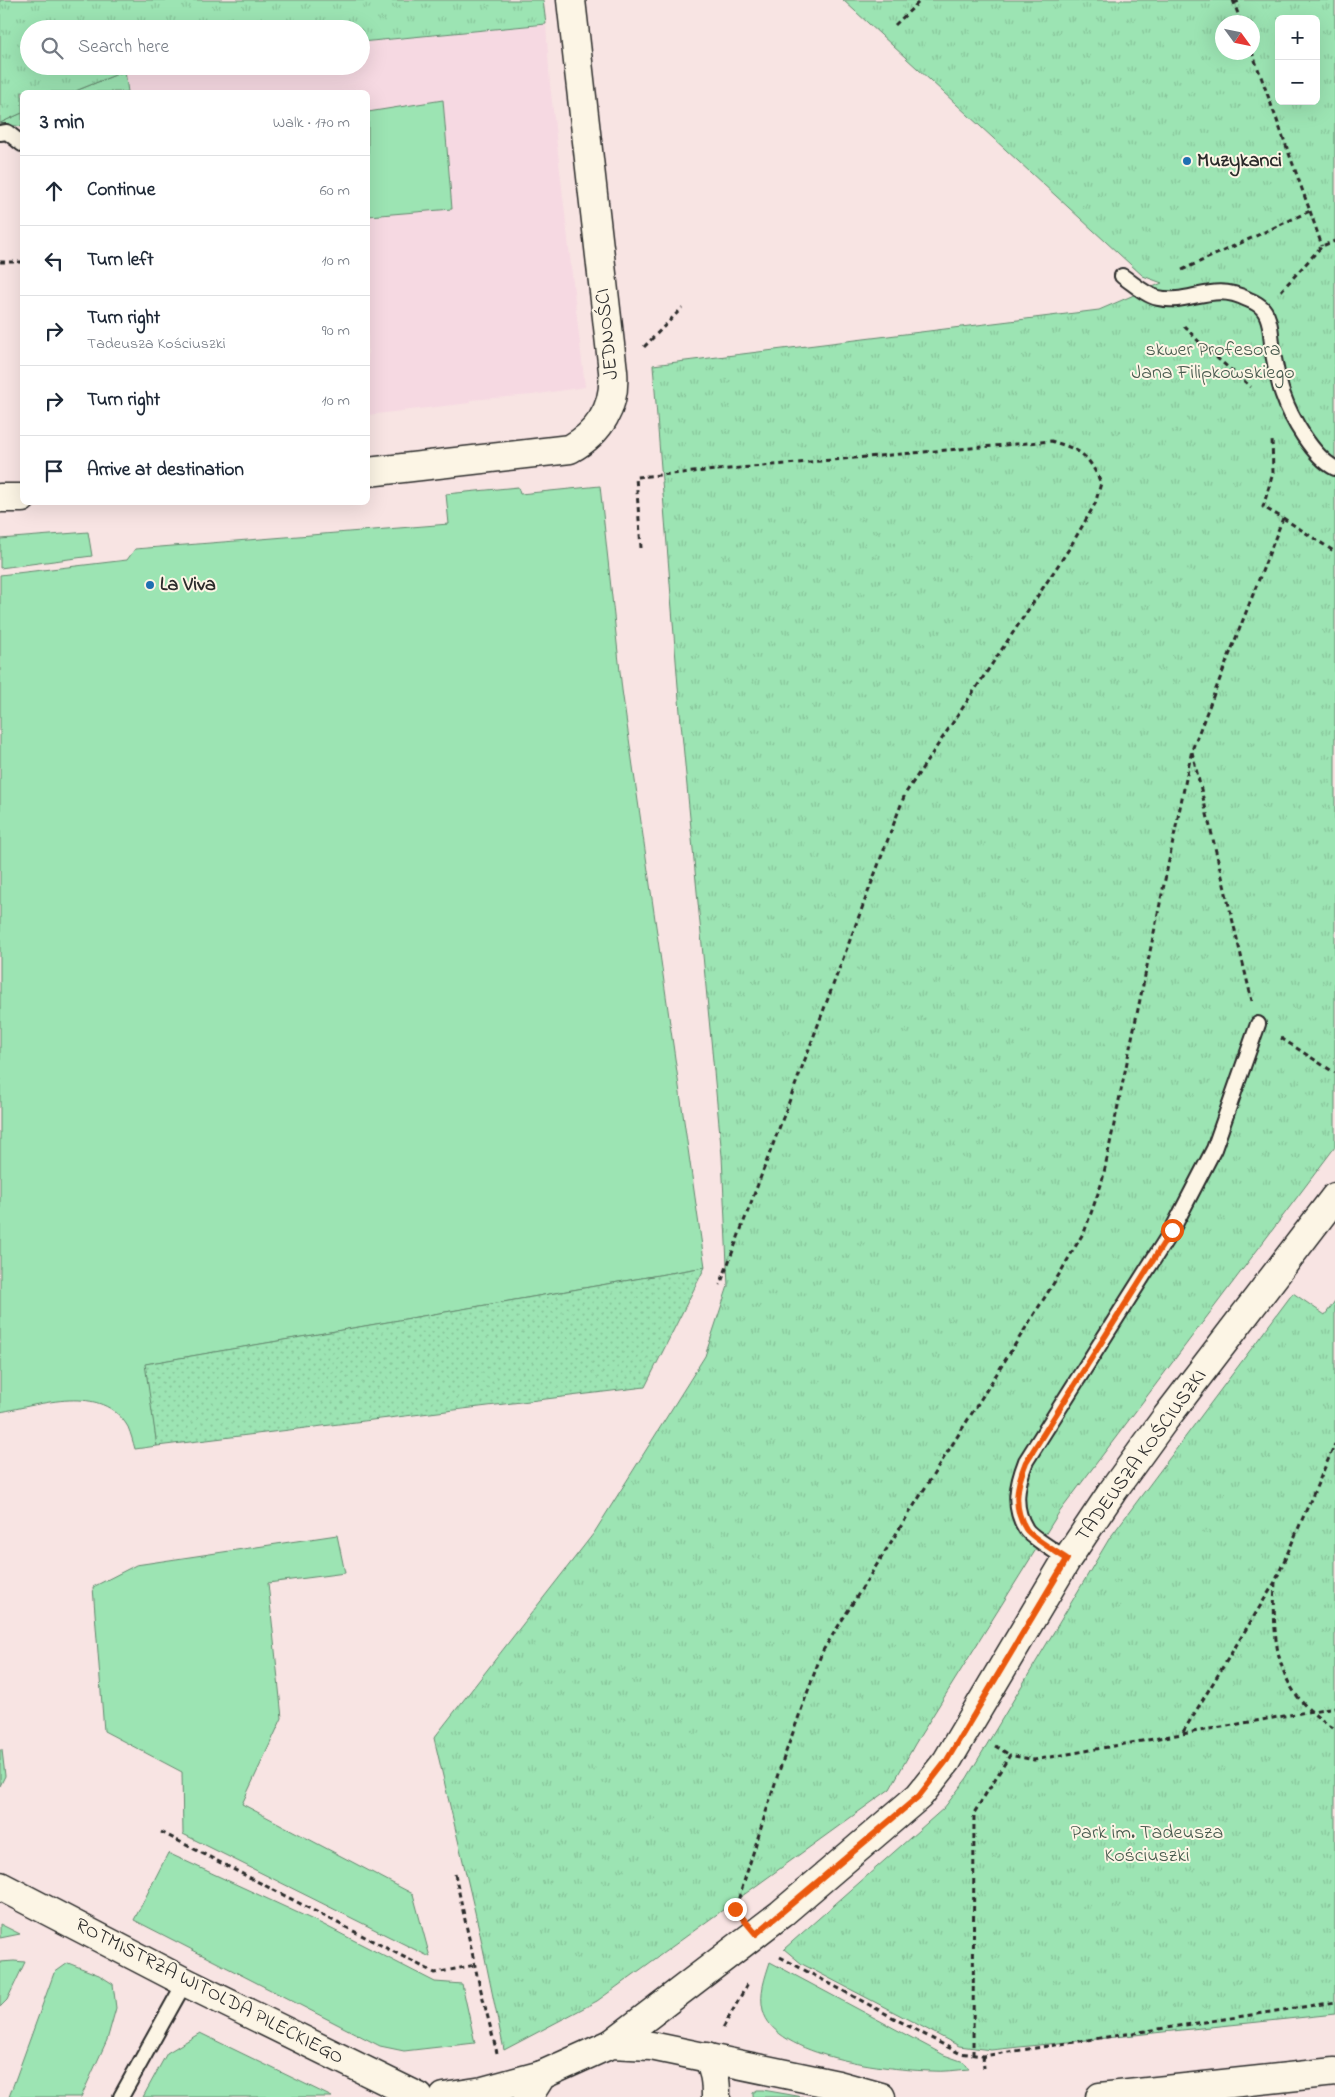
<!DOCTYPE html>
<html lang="en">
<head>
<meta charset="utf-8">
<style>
  :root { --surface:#fff; --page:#f6f6f7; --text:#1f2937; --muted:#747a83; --line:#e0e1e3 }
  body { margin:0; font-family:"Indie Flower",sans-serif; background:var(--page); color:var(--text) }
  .controls { position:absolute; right:15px; top:15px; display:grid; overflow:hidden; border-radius:8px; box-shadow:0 5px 20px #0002 }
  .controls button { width:45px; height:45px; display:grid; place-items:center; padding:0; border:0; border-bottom:1px solid var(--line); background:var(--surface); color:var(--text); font:25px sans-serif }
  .compass { position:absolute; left:1215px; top:15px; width:45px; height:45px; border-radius:50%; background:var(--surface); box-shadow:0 5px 20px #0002; rotate:123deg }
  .stop { position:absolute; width:15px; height:15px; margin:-11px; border:4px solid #ea580c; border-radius:50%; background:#fff }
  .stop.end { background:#ea580c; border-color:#fff; box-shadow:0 1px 5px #0008 }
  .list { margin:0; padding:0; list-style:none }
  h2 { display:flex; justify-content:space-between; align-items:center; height:65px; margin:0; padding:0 20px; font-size:21px }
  h2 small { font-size:16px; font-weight:400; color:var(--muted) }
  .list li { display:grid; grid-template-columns:32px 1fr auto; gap:15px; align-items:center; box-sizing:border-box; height:70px; padding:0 20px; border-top:1px solid var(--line) }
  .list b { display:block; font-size:19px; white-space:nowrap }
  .list p { margin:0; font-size:16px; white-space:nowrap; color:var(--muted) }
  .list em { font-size:16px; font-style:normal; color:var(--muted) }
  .icon { flex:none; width:28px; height:28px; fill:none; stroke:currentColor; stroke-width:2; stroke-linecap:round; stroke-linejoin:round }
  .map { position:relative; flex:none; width:1335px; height:2097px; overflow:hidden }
  .search { position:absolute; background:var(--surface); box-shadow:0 5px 20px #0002; left:20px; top:20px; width:350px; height:55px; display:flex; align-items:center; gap:12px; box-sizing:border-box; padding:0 18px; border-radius:28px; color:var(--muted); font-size:19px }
  .panel { position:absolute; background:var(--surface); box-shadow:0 5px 20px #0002; left:20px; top:90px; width:350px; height:415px; border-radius:8px }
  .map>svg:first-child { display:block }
  .built { fill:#f6d9e2 }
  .grass { fill:#9ce4b3; stroke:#64886f }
  .park { fill:url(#park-tufts); stroke:#64886f; fill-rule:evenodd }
  .garden { fill:url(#garden-dots); stroke:#64886f }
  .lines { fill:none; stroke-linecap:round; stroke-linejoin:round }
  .lane-casing { stroke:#2b2b2b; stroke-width:18 }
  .street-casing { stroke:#2b2b2b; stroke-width:31 }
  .secondary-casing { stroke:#2b2b2b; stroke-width:31 }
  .path { stroke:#2b2b2b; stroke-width:3; stroke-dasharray:5 4; stroke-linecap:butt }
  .lane { stroke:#fcf5e5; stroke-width:14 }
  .street { stroke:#fcf5e5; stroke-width:28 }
  .secondary { stroke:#fcf5e5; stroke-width:28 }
  .route { stroke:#ea580c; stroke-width:6 }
  .poi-dot { fill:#1f6fb2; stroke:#fcf5e5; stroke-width:2 }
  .labels { text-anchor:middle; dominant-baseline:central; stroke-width:4; stroke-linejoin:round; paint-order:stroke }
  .poi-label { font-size:20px; font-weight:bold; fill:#2b2b2b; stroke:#fcf5e5; text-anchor:start }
  .street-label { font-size:20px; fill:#2b2b2b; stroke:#fcf5e5 }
  .park-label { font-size:20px; fill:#47594d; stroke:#fcf5e5 }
</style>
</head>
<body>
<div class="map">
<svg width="1335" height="2097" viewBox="0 0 1335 2097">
  <defs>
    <pattern id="park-tufts" width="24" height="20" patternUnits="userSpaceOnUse" patternTransform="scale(1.25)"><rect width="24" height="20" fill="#9ce4b3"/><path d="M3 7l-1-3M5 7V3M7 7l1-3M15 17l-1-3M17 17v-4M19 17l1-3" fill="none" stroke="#87c49a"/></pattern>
    <pattern id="garden-dots" width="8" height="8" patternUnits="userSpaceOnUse" patternTransform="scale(1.25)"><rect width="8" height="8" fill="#9ce4b3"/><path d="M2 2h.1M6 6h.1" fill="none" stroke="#87c49a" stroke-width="1.8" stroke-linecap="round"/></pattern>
  </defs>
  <rect width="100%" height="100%" fill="#f8e4e3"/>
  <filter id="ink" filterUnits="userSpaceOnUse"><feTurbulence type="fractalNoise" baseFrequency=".02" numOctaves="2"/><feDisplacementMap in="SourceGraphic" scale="10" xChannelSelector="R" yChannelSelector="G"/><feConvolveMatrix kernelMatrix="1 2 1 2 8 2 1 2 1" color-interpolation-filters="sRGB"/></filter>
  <g filter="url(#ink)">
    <path class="built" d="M546 24 550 84 585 387 532 395 470 400V403L368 415V92H128L124 66H361V42Z"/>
    <g class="grass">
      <path d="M125 71 128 92H73Z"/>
      <path d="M443 100 452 209 368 216V112Z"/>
      <path d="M22 113V127L0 123Z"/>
      <path d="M600 486 622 690 705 1267 146 1364 157 1446 135 1449C133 1442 131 1434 128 1427 102 1382 40 1405 0 1412V575L127 560 135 549 449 524 446 494 518 487 520 494Z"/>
      <path d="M88 532 92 556 0 568V539Z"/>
      <path d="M337 1535 345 1573 268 1583 282 1718 242 1804 413 1894 430 1957 183 1834 182 1772 104 1731 93 1587 136 1565Z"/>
      <path d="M0 1750H2L5 1776 0 1786Z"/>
      <path d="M168 1853 322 1924 435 1982 462 1984 475 2043 404 2051 380 2046 134 1920Z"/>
      <path d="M0 1924 20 1934 0 1938Z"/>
      <path d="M14 1961 25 1962 7 2000 0 2007V1962Z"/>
      <path d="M770 1962 944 2055 964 2062 969 2069C957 2070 944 2072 931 2071 891 2070 774 2058 763 2010 759 1993 765 1978 770 1962Z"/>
      <path d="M68 1963 99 1975 113 1984 116 2008 107 2040 81 2097H9L54 1973Z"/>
      <path d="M200 2033 332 2097H143L167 2053Z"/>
      <path d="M757 2090H763L803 2097H753V2093Z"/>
    </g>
    <g class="park">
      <path d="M0 0H543L546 24 361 42V29H29V66H124L125 71 73 92H22V113L0 123Z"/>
      <path d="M843 0H1335V1147L1058 1514 915 1744 890 1789 597 2001 504 2050 479 1929 434 1738 594 1533 705 1356 728 1286 722 1156 680 712 653 365 1099 310 1162 283 1143 276ZM1279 19H1316V101H1279ZM1222 22H1252V52H1222Z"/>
      <path d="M1293 1293 1325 1315 1335 1301V2014L991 2050 959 2046 802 1964 784 1949 944 1808 967 1778 1109 1539Z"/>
    </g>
    <path class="garden" d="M705 1267 645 1387 157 1446 145 1364Z"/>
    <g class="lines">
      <g class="lane-casing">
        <g id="lane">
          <path d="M0 133 7 132 22 144"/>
          <path d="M1122 276C1133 283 1145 295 1158 298 1189 305 1213 281 1247 299 1252 301 1260 305 1263 309 1272 320 1271 340 1273 354 1276 367 1278 382 1283 395 1291 418 1313 457 1335 468"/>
          <path d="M1067 1559C1058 1553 1031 1537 1026 1529 1012 1507 1017 1484 1026 1461L1172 1230 1214 1149 1258 1024"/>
          <path d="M121 2097 185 1982"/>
        </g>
      </g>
      <g class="street-casing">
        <g id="street">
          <path d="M368 472 570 449C601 432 616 406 613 371L571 0"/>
          <path d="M0 498H22"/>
          <path d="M611 2044 781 1914 919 1796 947 1761 1067 1559 1112 1492 1165 1419 1335 1197"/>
        </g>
      </g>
      <g class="secondary-casing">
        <g id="secondary">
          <path d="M0 1886 185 1982 419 2097"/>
          <path d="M707 2057C715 2070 716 2082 716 2097"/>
          <path d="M444 2097 483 2091 542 2075"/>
          <path d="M528 2097 542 2075 611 2044 651 2046 838 2085 881 2097"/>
          <path d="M1100 2097 1335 2072"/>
        </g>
      </g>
      <g class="path">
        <path d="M1233 0 1241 22"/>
        <path d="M1234 3 1241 0"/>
        <path d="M895 25 921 0"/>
        <path d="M1310 211 1322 246"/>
        <path d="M0 262H22"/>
        <path d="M1182 270 1310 211 1252 52"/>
        <path d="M1281 291 1322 246 1335 241"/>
        <path d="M1184 326 1203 346 1251 387"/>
        <path d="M644 347 682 308"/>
        <path d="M1283 518 1335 552"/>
        <path d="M641 548 636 477 1051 441C1081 450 1088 454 1101 483L1095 504 1069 549 905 794 720 1285"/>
        <path d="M1192 752 1252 1001"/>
        <path d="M1281 1038 1335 1073"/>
        <path d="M1275 1582C1272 1645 1276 1694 1335 1729"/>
        <path d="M1183 1732 1275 1582 1335 1444"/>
        <path d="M995 1746 1010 1755"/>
        <path d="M161 1832 435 1973 475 1965"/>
        <path d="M455 1874 477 1975 497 2053"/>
        <path d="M736 1907 778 1774 822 1652 1060 1273 1085 1230 1102 1182 1192 750 1283 518 1263 507 1273 473 1272 438"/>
        <path d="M780 1957 959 2053 983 2056 1335 2002"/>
        <path d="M723 2028 748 1983"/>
        <path d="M973 2055 974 1813 1010 1755 1034 1760 1335 1707"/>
        <path d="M983 2056 984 2068"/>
      </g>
      <use href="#lane" class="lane"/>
      <use href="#street" class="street"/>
      <use href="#secondary" class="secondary"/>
    </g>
  </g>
  <g class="lines" filter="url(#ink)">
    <path class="route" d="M735 1909 756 1934 919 1796 947 1760 1067 1559C1058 1553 1031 1537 1026 1529 1012 1507 1017 1484 1026 1462L1172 1230"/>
  </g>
  <g class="poi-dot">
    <circle cx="1187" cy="161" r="5"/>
    <circle cx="150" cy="585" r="5"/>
  </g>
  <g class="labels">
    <g class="poi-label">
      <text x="1197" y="161">Muzykanci</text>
      <text x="160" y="585">La Viva</text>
    </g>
    <g class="street-label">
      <text transform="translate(608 334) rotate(-96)">JEDNOŚCI</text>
      <text transform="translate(1142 1456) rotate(-54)">TADEUSZA KOŚCIUSZKI</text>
      <text transform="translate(209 1992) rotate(27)">ROTMISTRZA WITOLDA PILECKIEGO</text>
    </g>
    <g class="park-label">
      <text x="1213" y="350">skwer Profesora<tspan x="1213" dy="23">Jana Filipkowskiego</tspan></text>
      <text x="1147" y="1833">Park im. Tadeusza<tspan x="1147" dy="23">Kościuszki</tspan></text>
    </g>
  </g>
</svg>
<div class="controls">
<button>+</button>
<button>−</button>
</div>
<svg class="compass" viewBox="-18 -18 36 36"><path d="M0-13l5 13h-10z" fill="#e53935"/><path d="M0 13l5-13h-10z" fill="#747a83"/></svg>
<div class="stop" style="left:1172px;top:1230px"></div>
<div class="stop end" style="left:735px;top:1909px"></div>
<div class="search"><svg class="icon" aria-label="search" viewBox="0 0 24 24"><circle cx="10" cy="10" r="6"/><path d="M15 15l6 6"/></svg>Search here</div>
<section class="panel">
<h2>3 min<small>Walk · 170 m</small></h2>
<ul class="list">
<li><svg class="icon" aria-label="ahead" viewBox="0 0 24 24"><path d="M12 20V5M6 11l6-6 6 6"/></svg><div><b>Continue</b></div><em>60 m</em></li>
<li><svg class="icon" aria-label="left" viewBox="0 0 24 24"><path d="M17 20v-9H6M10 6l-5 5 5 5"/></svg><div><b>Turn left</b></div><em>10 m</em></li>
<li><svg class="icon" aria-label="right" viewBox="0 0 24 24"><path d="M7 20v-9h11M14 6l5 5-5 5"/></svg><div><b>Turn right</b><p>Tadeusza Kościuszki</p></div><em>90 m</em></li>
<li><svg class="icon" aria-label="right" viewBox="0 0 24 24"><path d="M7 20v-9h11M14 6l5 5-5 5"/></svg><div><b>Turn right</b></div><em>10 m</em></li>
<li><svg class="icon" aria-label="arrive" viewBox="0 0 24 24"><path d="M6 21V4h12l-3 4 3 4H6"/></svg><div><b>Arrive at destination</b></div></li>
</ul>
</section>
</div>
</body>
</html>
